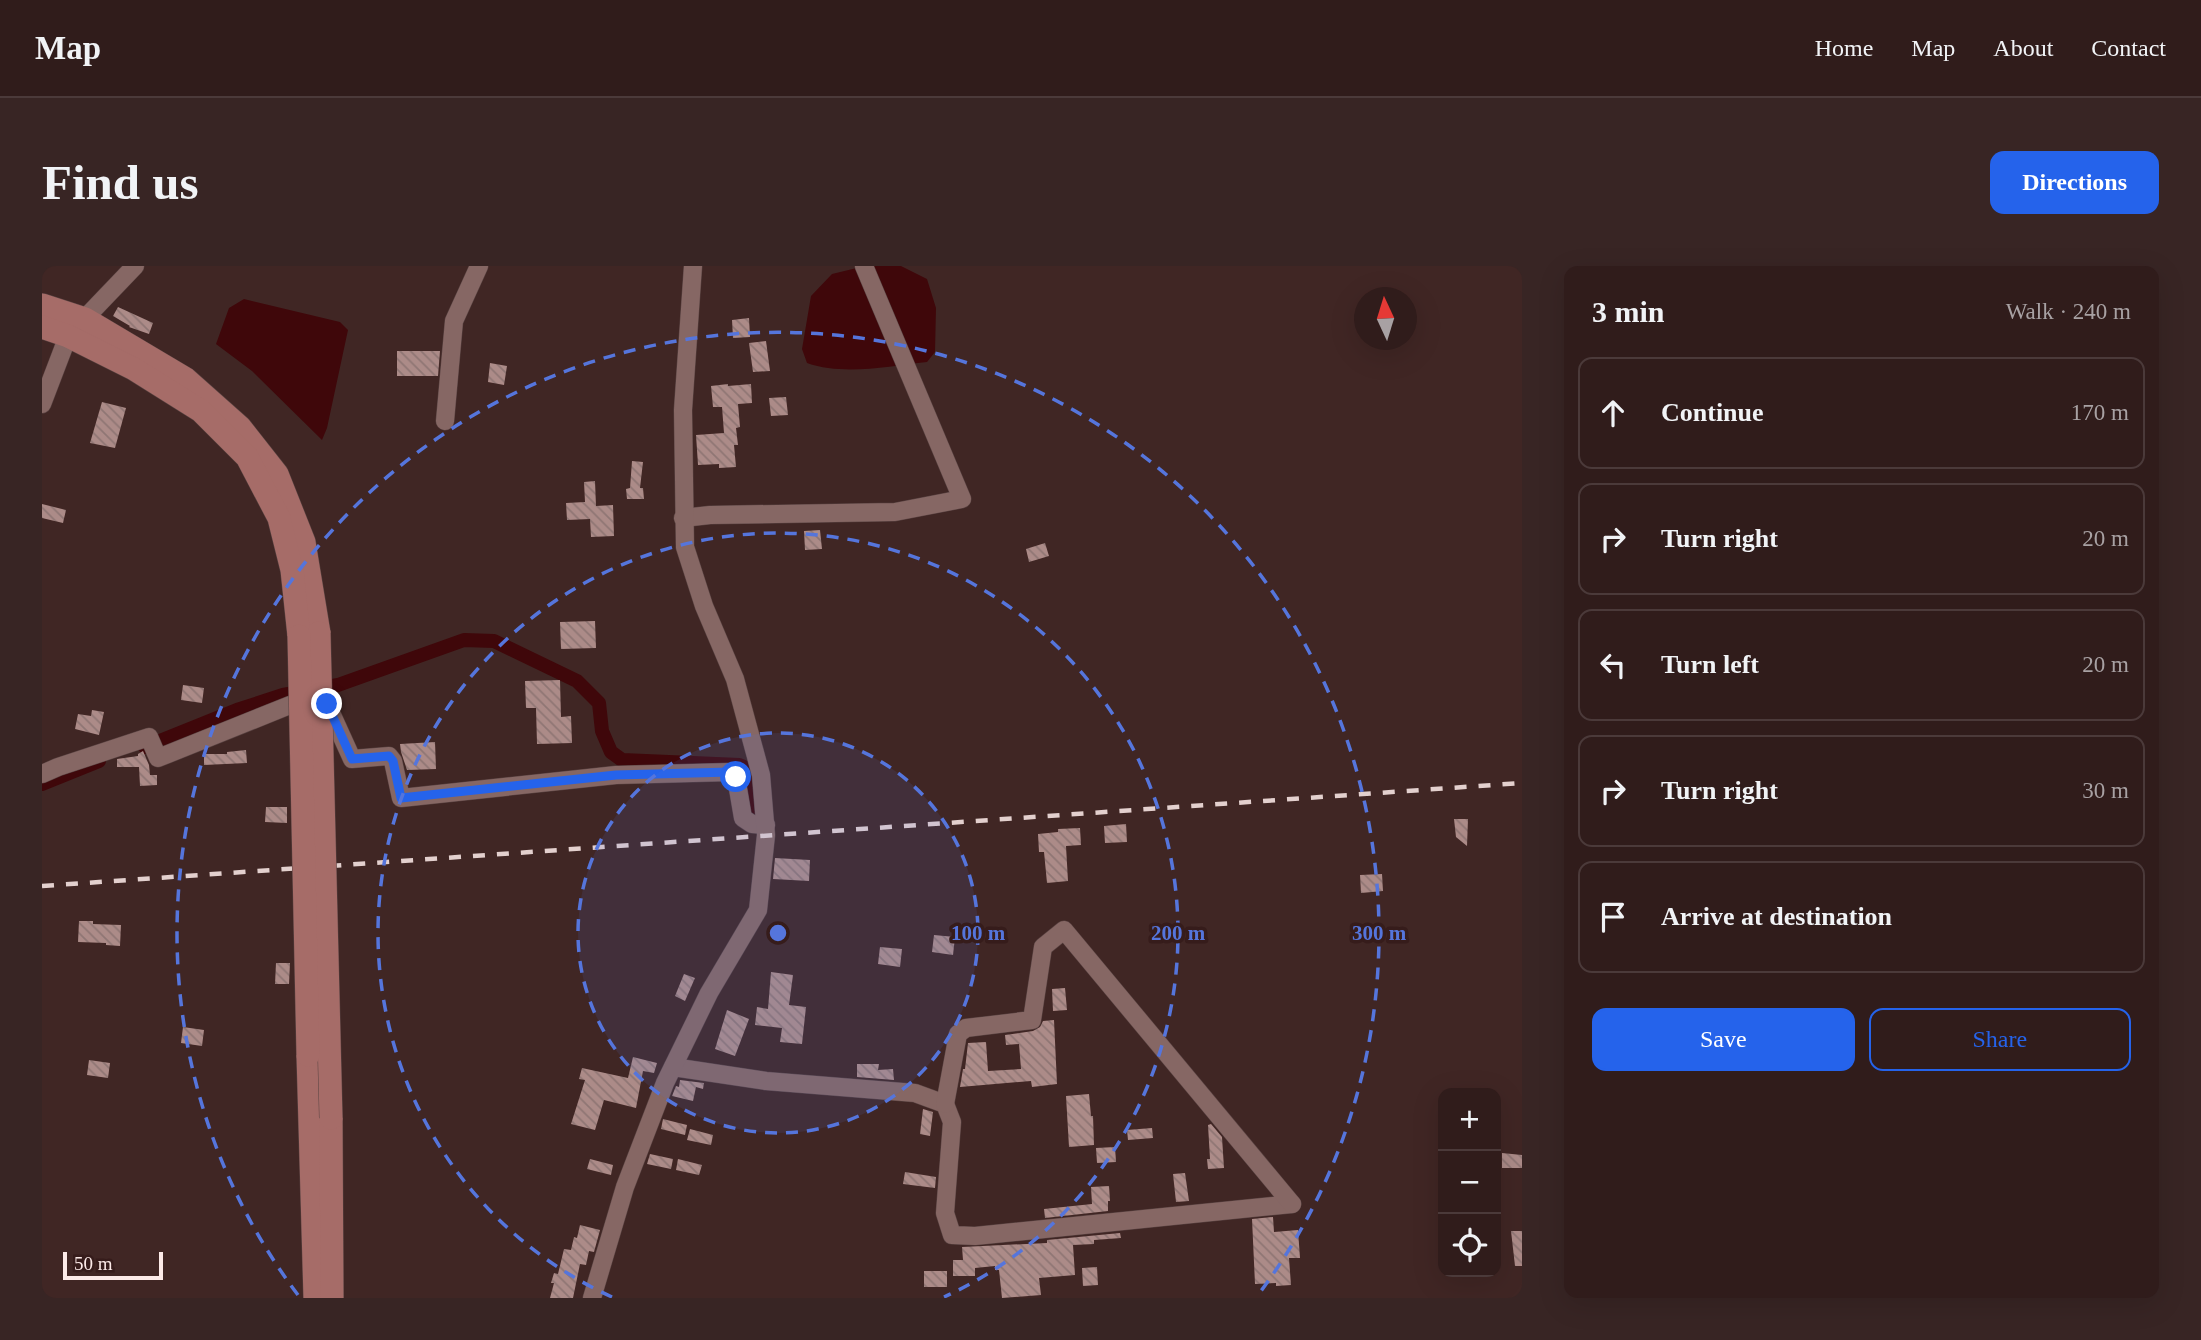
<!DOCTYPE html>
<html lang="en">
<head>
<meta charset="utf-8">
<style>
  :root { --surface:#301c1b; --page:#382524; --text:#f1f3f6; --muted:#a8a1a3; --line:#4b3a3a; --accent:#2563eb }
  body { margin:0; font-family:Georgia,serif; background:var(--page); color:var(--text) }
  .controls { position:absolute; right:21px; bottom:21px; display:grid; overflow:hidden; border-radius:14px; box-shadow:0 7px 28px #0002 }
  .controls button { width:63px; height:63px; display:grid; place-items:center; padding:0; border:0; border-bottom:2px solid var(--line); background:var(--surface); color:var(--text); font:35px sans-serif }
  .compass { position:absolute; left:1312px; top:21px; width:63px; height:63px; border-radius:50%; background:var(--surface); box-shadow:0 7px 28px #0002; rotate:356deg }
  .scale { position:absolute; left:21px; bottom:18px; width:100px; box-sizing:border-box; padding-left:7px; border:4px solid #fceae8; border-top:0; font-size:19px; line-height:24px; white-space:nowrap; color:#fceae8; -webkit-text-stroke:5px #361c1b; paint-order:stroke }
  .stop { position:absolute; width:21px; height:21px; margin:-16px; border:5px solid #2563eb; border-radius:50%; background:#fff }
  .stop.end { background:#2563eb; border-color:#fff; box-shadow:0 2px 7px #0008 }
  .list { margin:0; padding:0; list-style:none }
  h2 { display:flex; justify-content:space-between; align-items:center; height:91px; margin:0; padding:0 28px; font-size:30px }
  h2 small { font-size:23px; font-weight:400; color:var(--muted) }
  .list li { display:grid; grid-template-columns:46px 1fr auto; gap:21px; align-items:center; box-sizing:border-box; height:112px; margin:0 14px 14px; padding:0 14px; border:2px solid var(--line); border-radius:14px }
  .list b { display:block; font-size:26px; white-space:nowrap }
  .list em { font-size:23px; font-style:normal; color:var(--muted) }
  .actions { display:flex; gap:14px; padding:21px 28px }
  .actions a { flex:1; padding:16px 0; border:2px solid var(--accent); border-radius:14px; text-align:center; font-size:24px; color:var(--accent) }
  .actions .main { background:var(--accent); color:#fff }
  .icon { flex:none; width:38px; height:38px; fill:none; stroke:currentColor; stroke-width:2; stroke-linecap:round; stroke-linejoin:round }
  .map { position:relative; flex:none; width:1480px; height:1032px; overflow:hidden; border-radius:14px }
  header { display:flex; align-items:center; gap:42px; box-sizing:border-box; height:98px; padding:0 35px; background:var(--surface); border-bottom:2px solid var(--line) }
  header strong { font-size:33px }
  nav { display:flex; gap:38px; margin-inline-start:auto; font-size:24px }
  .intro { display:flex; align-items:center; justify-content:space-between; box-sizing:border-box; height:168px; padding:0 42px }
  h1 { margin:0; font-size:49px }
  .button { padding:18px 32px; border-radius:14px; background:var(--accent); color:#fff; font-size:24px; font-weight:700 }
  main { display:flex; gap:42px; padding:0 42px }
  aside { flex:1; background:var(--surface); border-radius:14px; box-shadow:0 7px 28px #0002 }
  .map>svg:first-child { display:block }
  .water { fill:#3f070a }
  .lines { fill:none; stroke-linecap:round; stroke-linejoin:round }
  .canal { stroke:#3f070a; stroke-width:14 }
  .building { fill:url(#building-back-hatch) }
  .minor-casing { stroke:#594342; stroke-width:19 }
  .major-casing { stroke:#594342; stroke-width:24 }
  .minor { stroke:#866764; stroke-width:18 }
  .major { stroke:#a66c68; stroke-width:23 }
  .rail { stroke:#e3d0ce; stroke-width:4.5; stroke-dasharray:12 12; stroke-linecap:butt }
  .major-bridge-casing { stroke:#594342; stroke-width:24; stroke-linecap:butt }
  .major-bridge { stroke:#a66c68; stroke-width:23 }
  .route { stroke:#2563eb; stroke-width:9 }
  .ring { fill:none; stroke:#5575dc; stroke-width:3.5; stroke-dasharray:12 9 }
  .centre { fill:#5575dc; stroke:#361c1b; stroke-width:3.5 }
  .ring-label { font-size:21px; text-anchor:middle; font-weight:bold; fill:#5575dc; stroke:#361c1b; stroke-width:7; stroke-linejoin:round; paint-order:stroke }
</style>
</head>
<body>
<header>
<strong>Map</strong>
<nav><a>Home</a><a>Map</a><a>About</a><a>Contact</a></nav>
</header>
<div class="intro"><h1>Find us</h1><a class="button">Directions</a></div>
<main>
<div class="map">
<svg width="1480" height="1032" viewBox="0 0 1480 1032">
  <defs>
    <pattern id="building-back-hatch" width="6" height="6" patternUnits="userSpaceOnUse" patternTransform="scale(1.75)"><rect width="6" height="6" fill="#ac8b88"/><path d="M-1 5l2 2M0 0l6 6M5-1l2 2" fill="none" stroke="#8f7674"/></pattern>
  </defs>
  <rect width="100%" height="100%" fill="#402624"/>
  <g class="water">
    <path d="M823 0H859L885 13 894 42 893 86 885 96C847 100 802 110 765 97L760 83 769 30 790 8Z"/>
    <path d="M202 33 298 56 306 64 285 162 280 174 210 105 174 78 187 42Z"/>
  </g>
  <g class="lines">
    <g class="canal">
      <path d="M103 481 195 444 241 429 296 419 422 374 452 375 535 415 557 437 560 465 569 486 580 494 697 499 704 502 713 548"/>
      <path d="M0 518 57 495"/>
    </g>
  </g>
  <g class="building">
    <path d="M76 41 111 57 107 68 87 61 88 60 71 50Z"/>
    <path d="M707 52 708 71 691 72 690 54Z"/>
    <path d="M724 75 728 105 711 106 707 77Z"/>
    <path d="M355 85H398L396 110H355Z"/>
    <path d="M448 97 465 100 462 119 446 116Z"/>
    <path d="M686 118V120L709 118 710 137 696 138 698 161 694 162 696 179H692L694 201 677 202V198L656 199 654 169 682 167 680 141H671L669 120Z"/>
    <path d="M744 131 746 149 729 150 727 132Z"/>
    <path d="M60 136 84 142 73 182 48 177Z"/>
    <path d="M590 195 601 196 598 222H601L602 233H585L584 223 588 222Z"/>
    <path d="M553 215 554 240 571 239 572 270 549 271 548 253 525 254 524 237 543 236 542 216Z"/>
    <path d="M0 238 24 244 21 257 0 252Z"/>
    <path d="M778 264 780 283 763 284 762 265Z"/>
    <path d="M1003 277 1007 290 987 296 984 283Z"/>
    <path d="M553 355 554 382 519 383 518 356Z"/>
    <path d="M518 414 519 451 529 450 530 477 495 478 494 442H484L483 415Z"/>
    <path d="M141 419 162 422 160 437 139 434Z"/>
    <path d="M50 444 62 446 57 469 33 463 36 448 49 450Z"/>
    <path d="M393 476 394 503 365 504 359 486 358 478Z"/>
    <path d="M204 484 205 497 162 499V488H185V486Z"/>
    <path d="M101 485 107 499 108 509H115V519L98 520 97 501H75V493L96 490V488Z"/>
    <path d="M224 541H245V557L223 556Z"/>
    <path d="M1412 553H1426L1425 580 1414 571Z"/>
    <path d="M1084 558 1085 576 1063 577 1062 560Z"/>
    <path d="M1038 562 1039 579 1024 580 1026 615 1005 617 1002 586H997L996 568 1016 566V563Z"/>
    <path d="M733 592 768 594 767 615 731 613Z"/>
    <path d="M1340 608 1341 625 1319 627 1318 609Z"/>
    <path d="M37 655H51V658L79 659 78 680 64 679V677L36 676Z"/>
    <path d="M892 669 913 671 911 689 890 686Z"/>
    <path d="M838 681 860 683 858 701 836 698Z"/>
    <path d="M234 697H248L247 718H233Z"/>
    <path d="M729 706 751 709 747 739 764 741 760 778 738 776 740 762 713 759 715 741 726 743Z"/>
    <path d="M642 708 653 712 643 735 633 730Z"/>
    <path d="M1023 722 1025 744 1011 745 1010 723Z"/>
    <path d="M685 744 707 753 693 790 673 783Z"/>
    <path d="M1012 754 1015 818 990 821 989 815 918 821 921 803H923L926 777 944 776 946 805 979 803 977 778 964 779 963 769 991 765 998 761 1001 755Z"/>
    <path d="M141 761 162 764 160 780 139 777Z"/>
    <path d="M591 791 615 797 612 807 601 805 594 842 562 834 553 864 529 858 543 814 537 813 540 802 586 812Z"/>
    <path d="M47 794 68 797 66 812 45 809Z"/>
    <path d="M815 798H837L836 804 851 803 852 814 815 811Z"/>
    <path d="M638 814 662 817 661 823 654 821 651 835 630 830 634 820 637 821Z"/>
    <path d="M1047 828 1049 850H1051L1052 879 1027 881 1024 830Z"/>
    <path d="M881 843 891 846 888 870 878 868Z"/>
    <path d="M621 853 645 859 643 869 619 863Z"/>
    <path d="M1169 858 1180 871 1182 902 1166 903 1165 893H1168L1166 859Z"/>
    <path d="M1110 862 1111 872 1086 874 1085 864Z"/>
    <path d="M648 863 671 869 669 879 645 874Z"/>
    <path d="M1073 881 1074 896 1055 897 1054 882Z"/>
    <path d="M1460 887 1480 889V902H1460Z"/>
    <path d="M608 888 631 893 629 903 605 898Z"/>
    <path d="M548 893 571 899 569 909 545 903Z"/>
    <path d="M636 893 660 899 657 909 634 904Z"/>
    <path d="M863 906 894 911 893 922 861 918Z"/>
    <path d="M1143 907 1147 935 1134 936 1131 908Z"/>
    <path d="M1067 920 1068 935H1066V945L1003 952 1002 943 1050 938 1049 921Z"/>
    <path d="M1231 951 1232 966 1256 964 1258 992H1247L1249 1019 1234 1020V1017L1213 1018 1210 953Z"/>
    <path d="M538 959 558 964 552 986 547 985 544 999 538 998 531 1032H508L512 1017H509L512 1007 516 1008 522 983 529 984 532 971 535 972Z"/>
    <path d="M1469 965H1480V1000H1473Z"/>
    <path d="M1078 967 1079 972 1052 974V978L1031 979 1033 1009 997 1012 999 1029 960 1032 957 1004H953V1000L933 1002V1010H911V994H921L920 981 1005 977V974Z"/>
    <path d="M1055 1001 1056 1019 1041 1020 1040 1002Z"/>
    <rect x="882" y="1005" width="23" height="16"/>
  </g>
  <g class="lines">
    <g class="minor-casing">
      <g id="minor">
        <path d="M0 138 26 70 93 0"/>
        <path d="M403 155 412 55 437 0"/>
        <path d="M641 252 668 249 853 246 920 233 822 0"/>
        <path d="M0 508 16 501 107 471 116 492 248 439 285 438 310 493 347 490 351 495 359 532 574 509 689 506 694 511 701 552 710 558 724 559"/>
        <path d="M631 801 724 815 873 827 903 838 910 856 903 947 910 969 933 970 1250 938"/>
        <path d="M903 838 916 768 924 762 990 754 1001 681 1022 664 1250 938"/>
        <path d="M550 1032 583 921 623 817 667 727 716 644 724 569 719 509 693 413 662 340 643 281 641 144 651 0"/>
      </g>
    </g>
    <g class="major-casing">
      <g id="major">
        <path d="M0 39 43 53 144 113 198 161 235 208 262 276 277 367"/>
        <path d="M0 61 26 70 92 103 159 145 205 191 237 252 250 304 257 370"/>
        <path d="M266 789 273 1032"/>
        <path d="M289 852 290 1032"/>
      </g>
    </g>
    <use href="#minor" class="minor"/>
    <use href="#major" class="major"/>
    <path class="rail" d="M0 620 1480 517"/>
    <g class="major-bridge-casing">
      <g id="major-bridge">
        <path d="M277 367 289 852"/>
        <path d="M257 370 266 789"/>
      </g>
    </g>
    <use href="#major-bridge" class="major-bridge"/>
  </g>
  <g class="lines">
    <path class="route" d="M285 438 310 493 347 490 351 495 359 532 574 509 689 506 694 511"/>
  </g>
  <circle cx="736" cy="667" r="200" fill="#5575dc" fill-opacity=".12"/>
  <g class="ring">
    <circle cx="736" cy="667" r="200"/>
    <path d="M570 1031A400 400 0 1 1 902 1031"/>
    <path d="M256 1029A601 601 0 1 1 1216 1029"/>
  </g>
  <circle cx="736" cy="667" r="10" class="centre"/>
  <g class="ring-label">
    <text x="936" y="674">100 m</text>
    <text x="1136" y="674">200 m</text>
    <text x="1337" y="674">300 m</text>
  </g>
</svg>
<div class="controls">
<button>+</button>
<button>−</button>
<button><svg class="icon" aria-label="locate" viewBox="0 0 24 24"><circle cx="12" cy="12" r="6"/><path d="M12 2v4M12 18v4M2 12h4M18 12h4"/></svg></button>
</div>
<svg class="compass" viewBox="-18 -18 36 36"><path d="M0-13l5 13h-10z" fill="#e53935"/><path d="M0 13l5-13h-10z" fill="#a8a1a3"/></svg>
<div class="scale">50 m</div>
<div class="stop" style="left:694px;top:511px"></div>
<div class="stop end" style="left:285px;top:438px"></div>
</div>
<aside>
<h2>3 min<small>Walk · 240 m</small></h2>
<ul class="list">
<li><svg class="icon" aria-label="ahead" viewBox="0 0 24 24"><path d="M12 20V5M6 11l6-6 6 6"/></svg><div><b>Continue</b></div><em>170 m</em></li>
<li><svg class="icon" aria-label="right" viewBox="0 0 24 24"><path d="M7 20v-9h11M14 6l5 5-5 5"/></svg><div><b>Turn right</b></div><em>20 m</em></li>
<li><svg class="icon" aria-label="left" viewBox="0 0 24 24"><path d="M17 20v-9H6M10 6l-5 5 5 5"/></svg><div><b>Turn left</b></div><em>20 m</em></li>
<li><svg class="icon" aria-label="right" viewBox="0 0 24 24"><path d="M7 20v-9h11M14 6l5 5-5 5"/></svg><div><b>Turn right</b></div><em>30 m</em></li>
<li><svg class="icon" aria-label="arrive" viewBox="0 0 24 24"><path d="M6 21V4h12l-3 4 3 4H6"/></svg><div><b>Arrive at destination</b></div></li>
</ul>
<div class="actions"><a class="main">Save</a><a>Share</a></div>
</aside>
</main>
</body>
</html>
